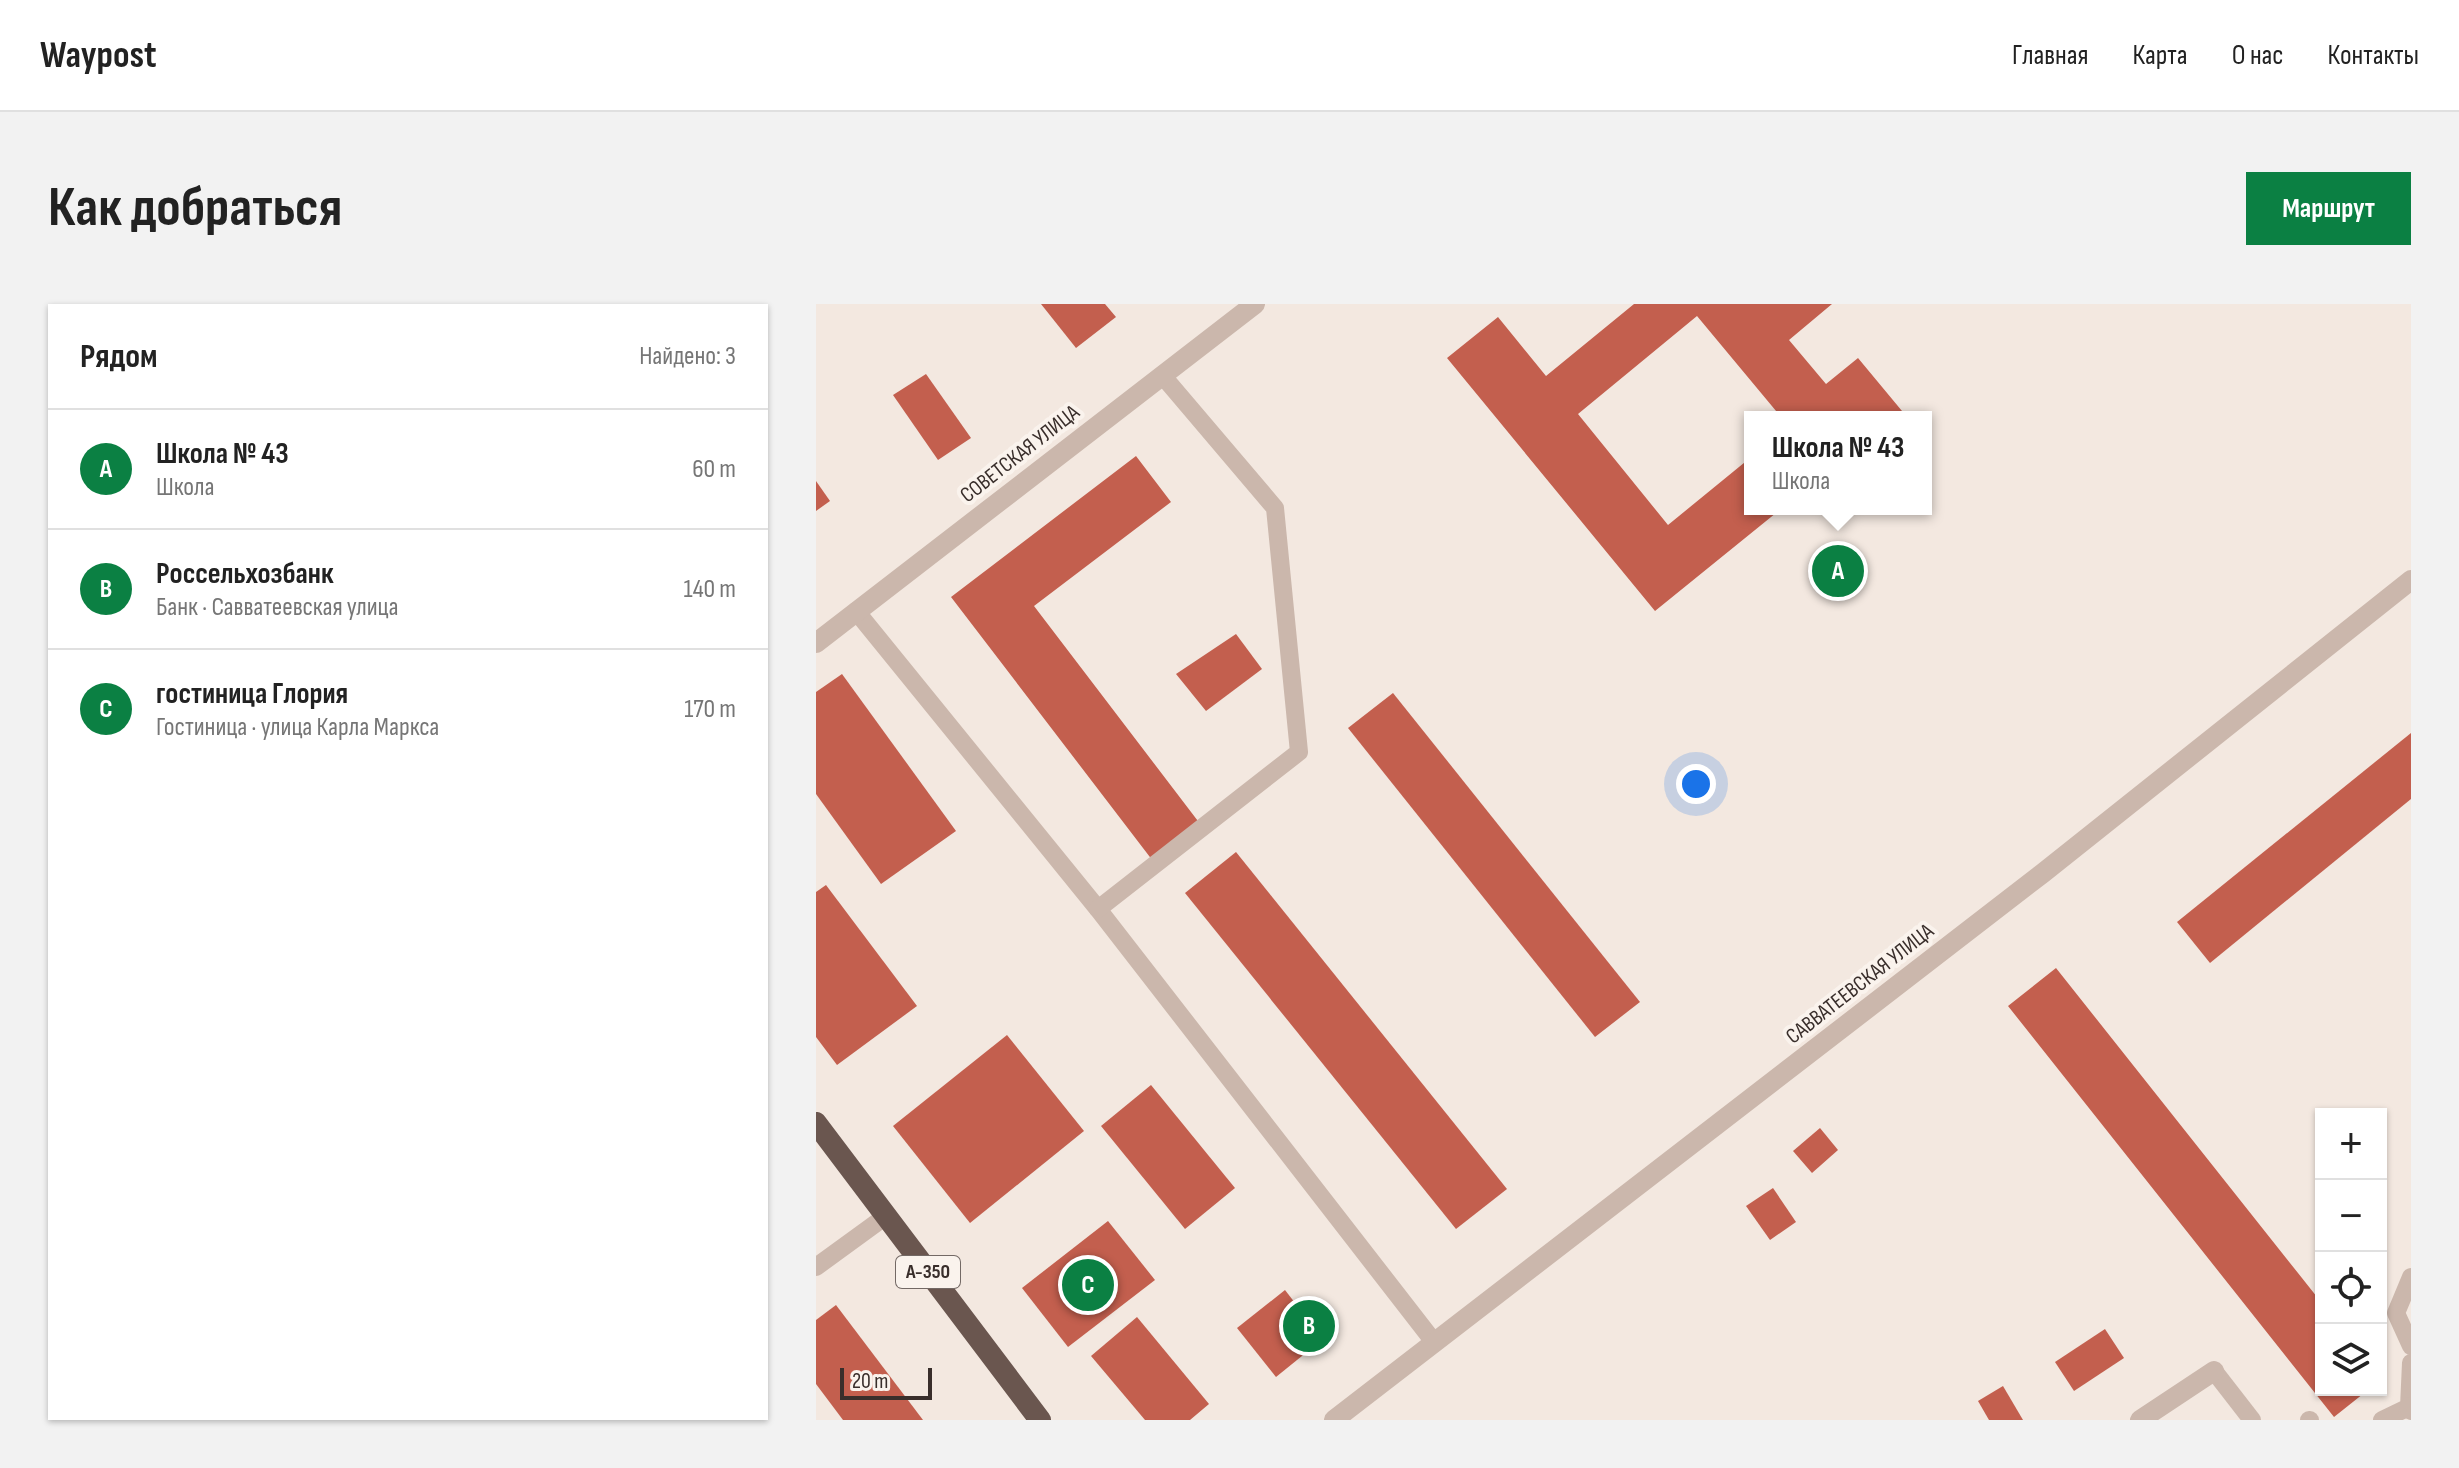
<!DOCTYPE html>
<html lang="ru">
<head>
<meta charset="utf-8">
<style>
  :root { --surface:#fff; --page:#f2f2f2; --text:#222; --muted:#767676; --line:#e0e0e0; --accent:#0b8043 }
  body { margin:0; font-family:"Sofia Sans Condensed",sans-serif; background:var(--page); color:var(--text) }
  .controls { position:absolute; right:24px; bottom:24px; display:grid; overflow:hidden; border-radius:0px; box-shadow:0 2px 6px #0004 }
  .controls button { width:72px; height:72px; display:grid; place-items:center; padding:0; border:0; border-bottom:2px solid var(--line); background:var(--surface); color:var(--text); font:40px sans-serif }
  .scale { position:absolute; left:24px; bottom:20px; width:92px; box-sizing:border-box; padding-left:8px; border:4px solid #392e2b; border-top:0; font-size:22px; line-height:28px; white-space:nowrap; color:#392e2b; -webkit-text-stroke:6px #faf3ed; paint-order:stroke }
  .you { position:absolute; left:880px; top:480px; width:28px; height:28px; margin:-20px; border:6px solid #fff; border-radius:50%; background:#1a73e8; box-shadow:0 0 0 12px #1a73e833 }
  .badge { display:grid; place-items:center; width:52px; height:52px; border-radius:50%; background:var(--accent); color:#fff; font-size:26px; font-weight:700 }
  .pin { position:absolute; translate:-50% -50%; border:4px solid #fff; box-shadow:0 2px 8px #0006 }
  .popup { position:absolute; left:928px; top:107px; width:188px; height:104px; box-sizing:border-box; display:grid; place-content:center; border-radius:0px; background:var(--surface); filter:drop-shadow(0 2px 6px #0005); font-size:26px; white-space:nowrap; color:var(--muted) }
  .popup b { font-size:30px; color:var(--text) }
  .popup::after { content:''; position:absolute; left:50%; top:100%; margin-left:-16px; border:16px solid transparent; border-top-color:var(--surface) }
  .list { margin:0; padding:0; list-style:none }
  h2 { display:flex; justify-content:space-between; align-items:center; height:104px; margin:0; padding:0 32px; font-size:34px }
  h2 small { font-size:26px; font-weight:400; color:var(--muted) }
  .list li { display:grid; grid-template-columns:52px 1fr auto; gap:24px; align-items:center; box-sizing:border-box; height:120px; padding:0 32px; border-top:2px solid var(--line) }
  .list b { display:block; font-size:30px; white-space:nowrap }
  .list p { margin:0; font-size:26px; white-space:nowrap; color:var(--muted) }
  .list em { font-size:26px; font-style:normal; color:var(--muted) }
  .icon { flex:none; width:44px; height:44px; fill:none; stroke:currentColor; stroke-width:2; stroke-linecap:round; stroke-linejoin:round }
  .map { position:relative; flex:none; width:1595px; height:1116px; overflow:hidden; border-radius:0px }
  header { display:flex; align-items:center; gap:48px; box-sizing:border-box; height:112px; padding:0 40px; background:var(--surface); border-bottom:2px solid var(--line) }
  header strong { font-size:38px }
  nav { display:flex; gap:44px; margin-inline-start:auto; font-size:28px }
  .intro { display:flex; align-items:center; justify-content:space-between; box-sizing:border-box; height:192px; padding:0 48px }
  h1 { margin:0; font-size:56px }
  .button { padding:20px 36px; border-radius:0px; background:var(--accent); color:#fff; font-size:28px; font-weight:700 }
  main { display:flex; gap:48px; padding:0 48px }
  aside { flex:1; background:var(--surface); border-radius:0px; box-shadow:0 2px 6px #0004 }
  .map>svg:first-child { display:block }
  .building { fill:#c35f4e }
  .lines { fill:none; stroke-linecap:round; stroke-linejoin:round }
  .service { stroke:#cbb7ac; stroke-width:18 }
  .minor { stroke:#cbb7ac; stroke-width:20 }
  .trunk { stroke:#6a564f; stroke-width:22 }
  .labels { text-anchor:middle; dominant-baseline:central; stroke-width:8; stroke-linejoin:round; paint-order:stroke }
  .shield { fill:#faf3ed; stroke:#736965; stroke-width:2 }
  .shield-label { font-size:20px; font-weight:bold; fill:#392e2b }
  .street-label { font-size:22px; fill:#392e2b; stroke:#faf3ed }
</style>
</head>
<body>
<header>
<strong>Waypost</strong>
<nav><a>Главная</a><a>Карта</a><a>О нас</a><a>Контакты</a></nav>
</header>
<div class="intro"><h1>Как добраться</h1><a class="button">Маршрут</a></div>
<main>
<aside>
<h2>Рядом<small>Найдено: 3</small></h2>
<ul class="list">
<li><span class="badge">A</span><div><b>Школа № 43</b><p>Школа</p></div><em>60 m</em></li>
<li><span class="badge">B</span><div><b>Россельхозбанк</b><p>Банк · Савватеевская улица</p></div><em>140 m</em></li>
<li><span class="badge">C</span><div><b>гостиница Глория</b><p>Гостиница · улица Карла Маркса</p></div><em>170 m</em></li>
</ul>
</aside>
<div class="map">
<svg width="1595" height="1116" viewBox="0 0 1595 1116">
  <rect width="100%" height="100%" fill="#f3e8e0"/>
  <g class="building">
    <path d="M225 0H289L300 13 260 44Z"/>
    <path d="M818 0H1016L973 36 1010 80 1042 54 1086 107 1078 113H965L881 12 762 110 852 221 934 154V205H965L839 307 631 54 682 13 730 72Z"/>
    <path d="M110 70 155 134 122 156 77 91Z"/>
    <path d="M320 152 355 198 218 302 388 525 340 561 135 293Z"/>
    <path d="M0 177 14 197 0 207Z"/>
    <path d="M420 330 446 365 390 407 360 370Z"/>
    <path d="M26 370 140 527 65 580 0 490V388Z"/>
    <path d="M577 389 824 698 779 733 532 424Z"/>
    <path d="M1595 429V495L1394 659 1361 618Z"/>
    <path d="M420 548 691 885 640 925 369 589Z"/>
    <path d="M10 581 101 702 21 761 0 733V588Z"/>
    <path d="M1240 664 1505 998V1086H1552L1518 1113 1192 702Z"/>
    <path d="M191 731 268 827 154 919 77 822Z"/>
    <path d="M335 781 419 884 369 925 285 822Z"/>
    <path d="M1004 824 1022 846 996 869 977 847Z"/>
    <path d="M957 884 980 918 954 936 930 902Z"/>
    <path d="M292 917 339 976 252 1043 206 984Z"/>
    <path d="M469 986 507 1035 460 1073 421 1024Z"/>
    <path d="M20 1001 107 1116H27L0 1080V1016Z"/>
    <path d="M321 1013 393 1100 374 1116H329L275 1052Z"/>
    <path d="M1289 1025 1308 1054 1258 1087 1239 1058Z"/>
    <path d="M1187 1082 1207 1116H1173L1162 1097Z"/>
  </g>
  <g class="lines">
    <g class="service">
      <path d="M40 307 282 605 618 1038"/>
      <path d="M282 605 483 448 459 204 346 71"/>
      <path d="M0 963 70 912"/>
      <path d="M1595 973 1580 1009 1595 1042"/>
      <path d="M1398 1067 1436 1116"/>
      <path d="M1493 1116H1494"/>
      <path d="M1566 1116 1593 1103 1595 1059"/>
    </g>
    <g class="minor">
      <path d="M0 339 439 0"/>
      <path d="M1593 1103 1595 1106"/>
      <path d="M518 1116 1227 569 1595 276"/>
      <path d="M1324 1116 1398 1067"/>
    </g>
    <path class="trunk" d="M0 819 224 1116"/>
  </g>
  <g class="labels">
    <rect class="shield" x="80" y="952" width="64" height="32" rx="6"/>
    <g class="shield-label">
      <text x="112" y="968">А-350</text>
    </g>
    <g class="street-label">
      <text transform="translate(204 150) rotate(-38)">СОВЕТСКАЯ УЛИЦА</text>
      <text transform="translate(1044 680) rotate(-38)">САВВАТЕЕВСКАЯ УЛИЦА</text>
    </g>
  </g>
</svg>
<div class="controls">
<button>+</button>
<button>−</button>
<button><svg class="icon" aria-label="locate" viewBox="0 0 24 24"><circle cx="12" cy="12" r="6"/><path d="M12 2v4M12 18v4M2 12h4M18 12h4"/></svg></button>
<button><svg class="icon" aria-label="layers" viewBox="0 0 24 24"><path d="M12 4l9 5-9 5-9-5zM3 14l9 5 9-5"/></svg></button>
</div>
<div class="scale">20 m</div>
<div class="you"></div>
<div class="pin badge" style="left:1022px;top:267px">A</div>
<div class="popup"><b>Школа № 43</b>Школа</div>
<div class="pin badge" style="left:493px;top:1022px">B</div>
<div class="pin badge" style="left:272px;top:981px">C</div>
</div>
</main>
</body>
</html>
